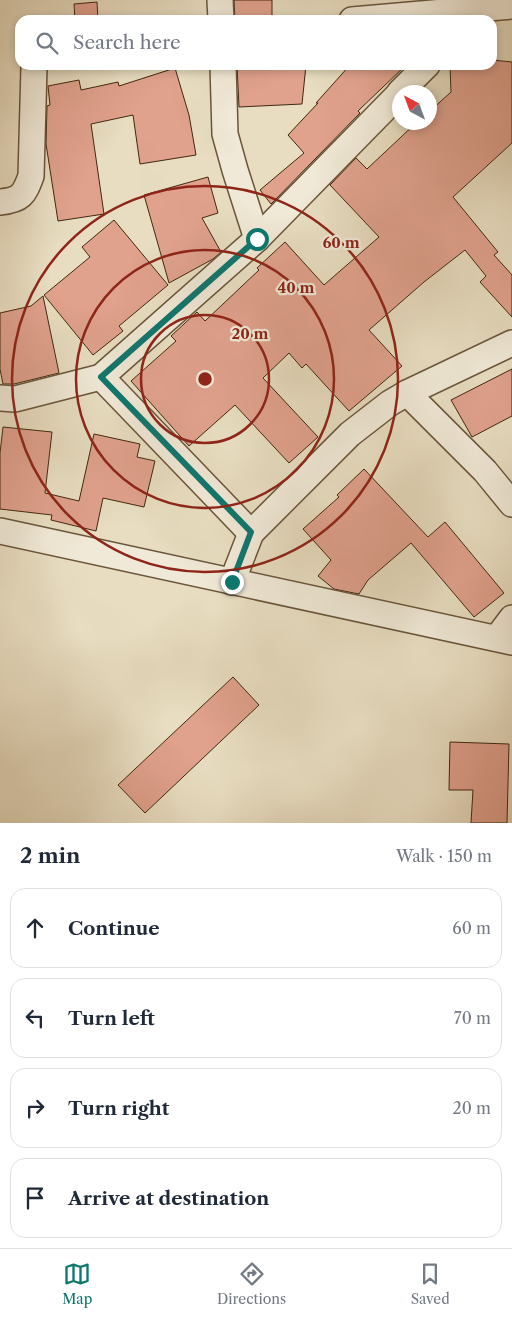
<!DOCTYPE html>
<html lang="en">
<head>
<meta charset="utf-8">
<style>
  :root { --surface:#fff; --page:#f2f2f3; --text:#1f2937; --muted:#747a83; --line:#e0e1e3; --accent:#0f766e }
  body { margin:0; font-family:"Libre Caslon Text",serif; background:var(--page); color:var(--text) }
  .compass { position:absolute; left:392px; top:85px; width:45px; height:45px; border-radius:50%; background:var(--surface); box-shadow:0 2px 8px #0003; rotate:319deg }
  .stop { position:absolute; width:15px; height:15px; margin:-11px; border:4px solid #0f766e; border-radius:50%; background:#fff }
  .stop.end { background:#0f766e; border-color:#fff; box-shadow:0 1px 5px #0008 }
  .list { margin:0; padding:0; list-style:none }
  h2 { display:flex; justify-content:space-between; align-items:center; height:65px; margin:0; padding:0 20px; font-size:21px }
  h2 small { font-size:16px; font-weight:400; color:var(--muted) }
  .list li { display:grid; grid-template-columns:32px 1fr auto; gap:15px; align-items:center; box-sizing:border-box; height:80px; margin:0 10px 10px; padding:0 10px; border:1px solid var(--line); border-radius:15px }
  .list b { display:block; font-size:19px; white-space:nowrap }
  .list em { font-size:16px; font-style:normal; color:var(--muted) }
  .icon { flex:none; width:28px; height:28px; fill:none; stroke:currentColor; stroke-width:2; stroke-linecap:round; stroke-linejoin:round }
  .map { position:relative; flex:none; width:512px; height:823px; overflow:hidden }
  .search { position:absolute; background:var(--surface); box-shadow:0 2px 8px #0003; left:15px; right:15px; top:15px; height:55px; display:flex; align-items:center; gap:12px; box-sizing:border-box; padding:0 18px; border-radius:15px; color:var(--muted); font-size:19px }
  .sheet { height:425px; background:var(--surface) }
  nav { display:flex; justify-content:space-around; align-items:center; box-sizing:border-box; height:70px; border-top:1px solid var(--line); background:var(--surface); font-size:14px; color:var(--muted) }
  nav a { display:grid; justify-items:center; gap:2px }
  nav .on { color:var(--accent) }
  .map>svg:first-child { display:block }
  .building { fill:#e0a18d; stroke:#40280e }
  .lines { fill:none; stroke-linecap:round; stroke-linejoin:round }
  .minor-casing { stroke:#6a553b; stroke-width:28 }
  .minor { stroke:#f0e9d7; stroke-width:25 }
  .route { stroke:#0f766e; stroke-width:6 }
  .ring { fill:none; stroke:#8f2418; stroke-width:2.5 }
  .centre { fill:#8f2418; stroke:#f0e9d7; stroke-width:2.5 }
  .ring-label { font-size:15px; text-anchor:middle; font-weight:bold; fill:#8f2418; stroke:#f0e9d7; stroke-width:4.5; stroke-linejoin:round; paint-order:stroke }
</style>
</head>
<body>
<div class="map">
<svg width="512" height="823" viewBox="0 0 512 823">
  <rect width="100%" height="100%" fill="#e8ddc1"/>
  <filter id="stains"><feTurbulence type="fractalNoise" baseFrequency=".004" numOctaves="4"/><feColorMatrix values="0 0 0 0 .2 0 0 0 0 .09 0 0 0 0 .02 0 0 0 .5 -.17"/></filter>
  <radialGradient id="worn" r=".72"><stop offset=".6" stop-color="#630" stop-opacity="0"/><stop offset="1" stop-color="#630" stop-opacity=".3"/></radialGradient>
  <g class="building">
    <path d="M234 0H272V20H235Z"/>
    <path d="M97 2 98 20H75L74 4Z"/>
    <path d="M492 60 512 62V143L453 197 498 252 494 255 512 275V317L480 282 486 276 465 250 424 282 369 330 402 366 349 411 306 364 302 368 289 353 263 378 318 437 289 463 235 405 189 446 131 381 176 341 171 336 197 312 205 321 259 270 257 268 285 242 324 285 379 237 330 185 356 158 367 169 417 122H430V111L451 92 450 65H492Z"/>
    <path d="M237 65H306L302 104 239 107Z"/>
    <path d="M350 65H406L358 111 360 113 271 204 260 190 304 153 288 135 318 103H316Z"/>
    <path d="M175 68 189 115 196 155 140 164 133 115 91 124 104 214 58 221 46 144 47 106 50 105 48 86 79 80 81 90 118 82 119 86Z"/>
    <path d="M208 177 218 213 202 218 221 252 213 259 169 283 144 195Z"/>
    <path d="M114 220 168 285 119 326 123 331 93 355 44 295 90 257 82 247Z"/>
    <path d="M43 296 59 373 14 384H3L0 369V313L31 306Z"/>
    <path d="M512 369V416L472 437 451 400Z"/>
    <path d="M3 427 52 432 45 493 79 501 94 434 140 444 137 457 155 461 144 507 103 498 96 531 51 520 52 515 0 509V453Z"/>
    <path d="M364 469 428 537 445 522 504 593 474 617 411 543 368 580 359 594 334 589 318 576 331 560 303 529 339 497 337 495Z"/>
    <path d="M233 677 259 705 145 813 118 785Z"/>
    <path d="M450 742 509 744 507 823H471L473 790H449Z"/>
  </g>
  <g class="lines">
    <g class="minor-casing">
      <g id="minor">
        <path d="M220 0 221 20"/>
        <path d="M352 20 512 6"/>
        <path d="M223 65 225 134 235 170 257 239"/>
        <path d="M400 92 427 65"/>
        <path d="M0 202C21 200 24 195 31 176L34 67"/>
        <path d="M101 377 251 533"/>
        <path d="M407 393 485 471 512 504"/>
        <path d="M0 398 15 399 101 377 257 239 400 93"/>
        <path d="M0 531 512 642"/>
        <path d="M232 582 251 533 350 434 390 403 407 393 512 343"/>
        <path d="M497 638 512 618"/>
      </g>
    </g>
    <use href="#minor" class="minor"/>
  </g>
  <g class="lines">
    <path class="route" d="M232 582 251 532 101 377 257 239"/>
  </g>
  <g class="ring">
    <circle cx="205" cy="379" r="64"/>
    <circle cx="205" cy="379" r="129"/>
    <circle cx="205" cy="379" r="193"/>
  </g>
  <circle cx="205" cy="379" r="8" class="centre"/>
  <g class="ring-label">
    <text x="341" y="248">60 m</text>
    <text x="296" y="293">40 m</text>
    <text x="250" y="339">20 m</text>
  </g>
  <rect width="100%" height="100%" filter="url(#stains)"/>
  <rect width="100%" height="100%" fill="url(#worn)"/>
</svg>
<svg class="compass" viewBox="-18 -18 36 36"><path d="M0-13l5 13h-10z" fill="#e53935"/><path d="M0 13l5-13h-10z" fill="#747a83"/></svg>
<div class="stop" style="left:257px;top:239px"></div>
<div class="stop end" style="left:232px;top:582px"></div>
<div class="search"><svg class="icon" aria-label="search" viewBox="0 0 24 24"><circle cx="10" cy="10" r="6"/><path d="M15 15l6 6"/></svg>Search here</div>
</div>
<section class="sheet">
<h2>2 min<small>Walk · 150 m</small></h2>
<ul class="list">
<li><svg class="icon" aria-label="ahead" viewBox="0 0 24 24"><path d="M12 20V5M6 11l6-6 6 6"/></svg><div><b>Continue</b></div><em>60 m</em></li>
<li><svg class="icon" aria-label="left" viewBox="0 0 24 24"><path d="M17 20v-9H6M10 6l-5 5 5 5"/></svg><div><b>Turn left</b></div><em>70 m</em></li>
<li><svg class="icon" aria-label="right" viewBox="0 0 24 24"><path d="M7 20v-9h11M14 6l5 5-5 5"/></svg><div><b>Turn right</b></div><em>20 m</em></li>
<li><svg class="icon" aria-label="arrive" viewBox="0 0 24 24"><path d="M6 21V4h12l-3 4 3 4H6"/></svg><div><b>Arrive at destination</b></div></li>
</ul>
</section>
<nav>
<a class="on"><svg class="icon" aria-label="map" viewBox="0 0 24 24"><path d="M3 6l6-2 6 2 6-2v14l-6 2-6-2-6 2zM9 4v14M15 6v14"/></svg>Map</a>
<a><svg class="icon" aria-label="directions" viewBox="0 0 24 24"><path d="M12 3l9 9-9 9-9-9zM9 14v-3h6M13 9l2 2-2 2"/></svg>Directions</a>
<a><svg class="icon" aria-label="saved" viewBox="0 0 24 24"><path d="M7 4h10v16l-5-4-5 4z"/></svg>Saved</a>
</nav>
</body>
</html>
